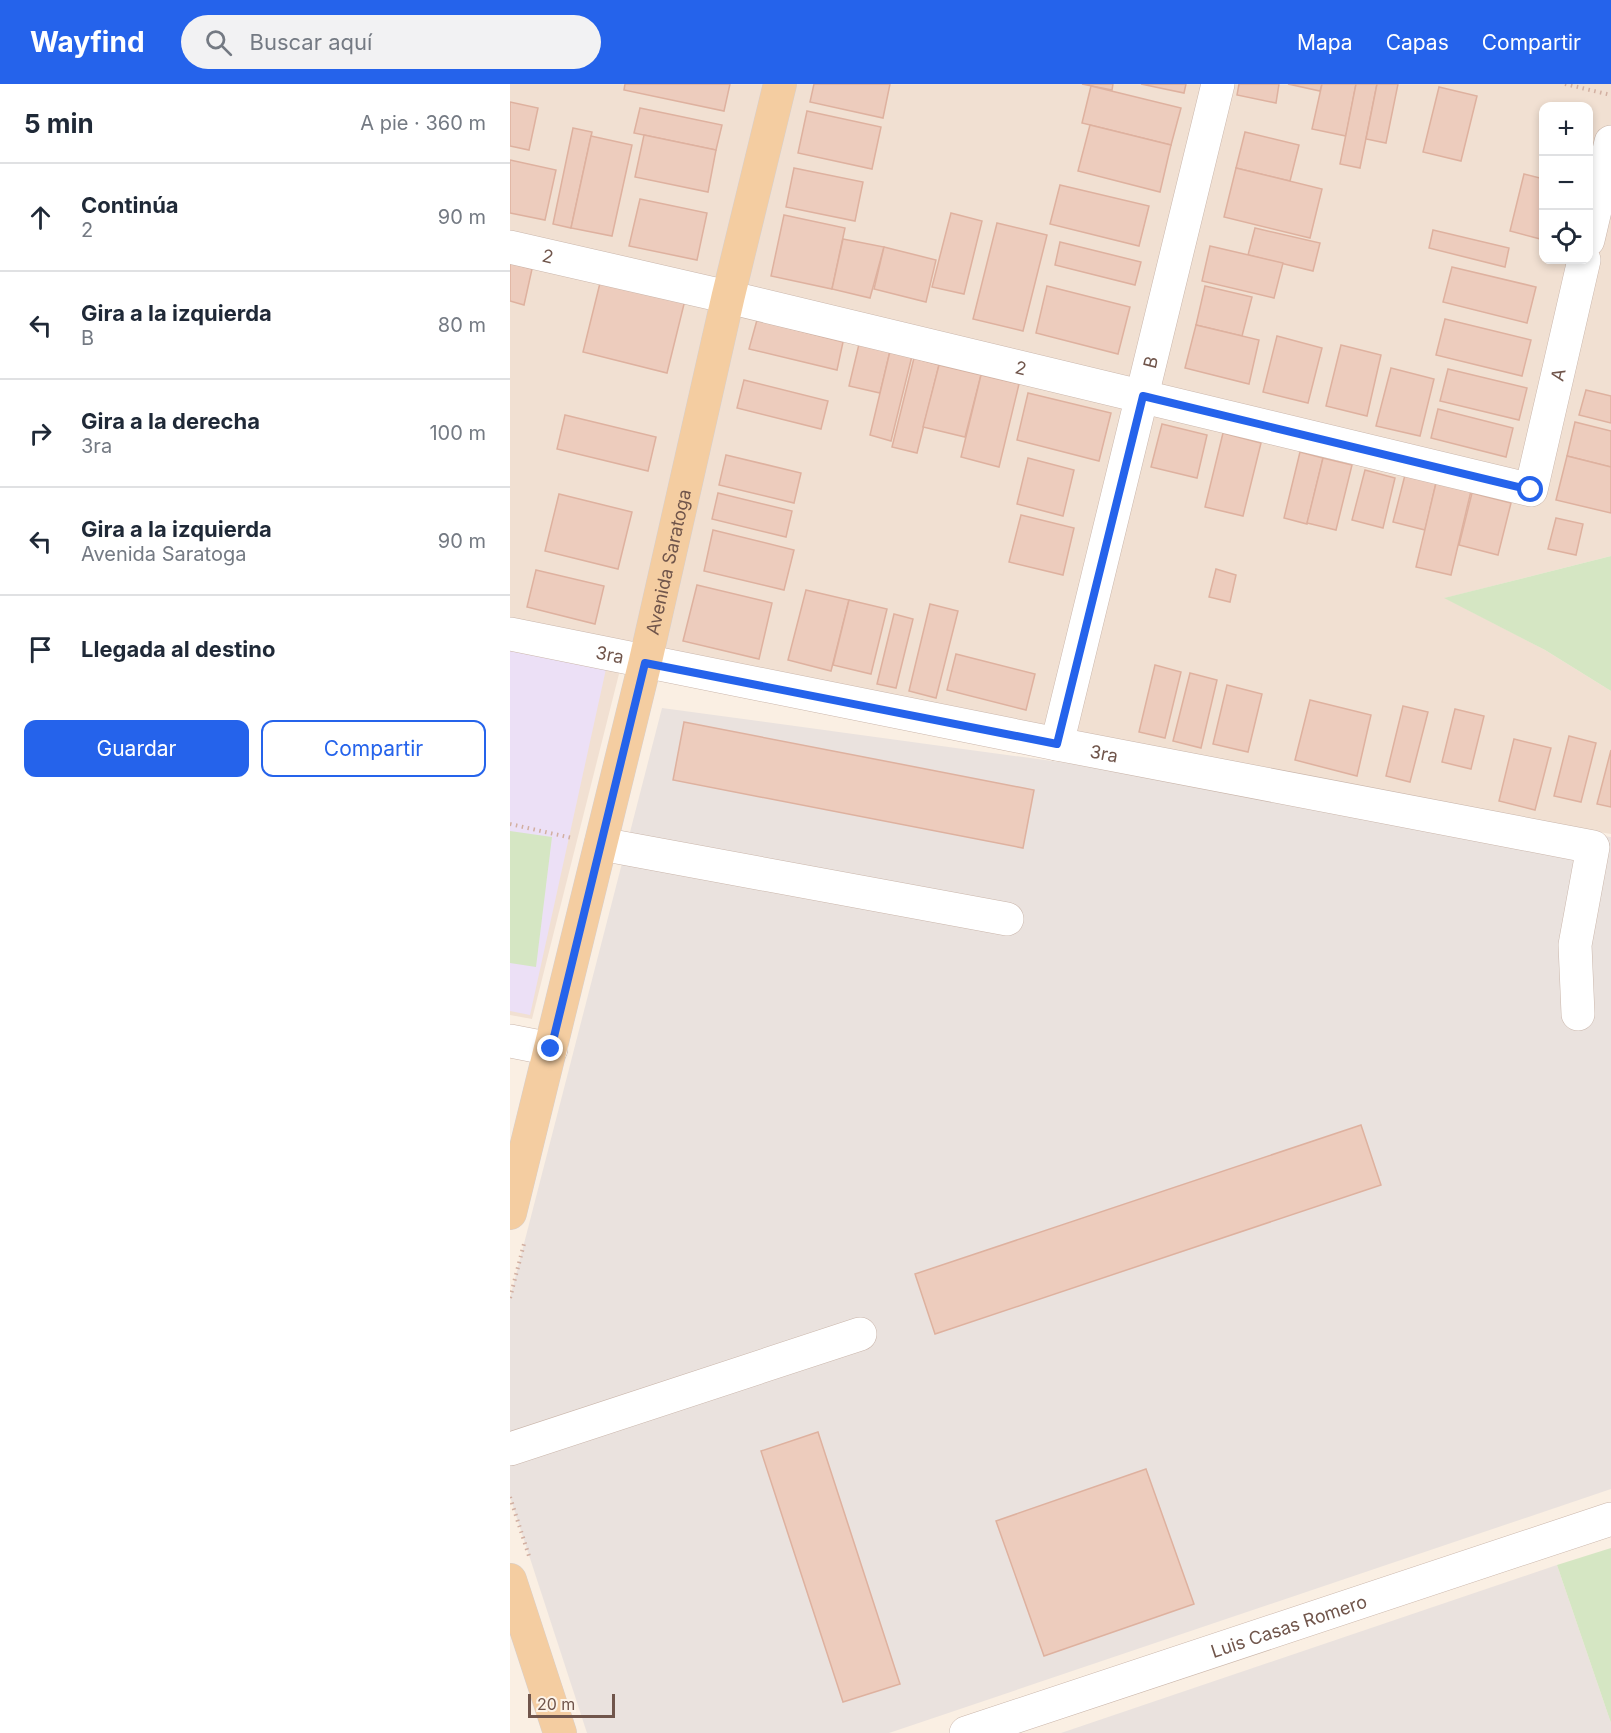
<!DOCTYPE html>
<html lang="es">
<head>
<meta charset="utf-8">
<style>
  :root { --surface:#fff; --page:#f2f2f3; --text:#1f2937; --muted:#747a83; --line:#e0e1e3; --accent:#2563eb }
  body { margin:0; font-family:Inter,sans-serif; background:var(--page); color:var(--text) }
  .controls { position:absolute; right:18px; top:18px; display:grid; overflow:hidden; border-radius:12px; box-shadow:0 3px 9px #0003 }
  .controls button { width:54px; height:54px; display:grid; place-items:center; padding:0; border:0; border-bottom:2px solid var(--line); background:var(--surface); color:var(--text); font:30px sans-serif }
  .scale { position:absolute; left:18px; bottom:15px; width:87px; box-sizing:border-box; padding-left:6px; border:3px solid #70554b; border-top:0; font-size:16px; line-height:21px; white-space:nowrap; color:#70554b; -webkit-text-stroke:4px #fdf4e9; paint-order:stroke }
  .stop { position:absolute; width:18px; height:18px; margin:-14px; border:4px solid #2563eb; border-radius:50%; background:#fff }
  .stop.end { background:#2563eb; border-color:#fff; box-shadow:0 2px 6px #0008 }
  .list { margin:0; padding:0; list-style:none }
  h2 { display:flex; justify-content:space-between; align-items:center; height:78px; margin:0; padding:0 24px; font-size:26px }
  h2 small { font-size:20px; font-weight:400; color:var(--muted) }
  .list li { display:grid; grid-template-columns:39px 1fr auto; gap:18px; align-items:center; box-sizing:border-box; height:108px; padding:0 24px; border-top:2px solid var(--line) }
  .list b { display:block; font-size:22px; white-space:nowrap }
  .list p { margin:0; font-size:20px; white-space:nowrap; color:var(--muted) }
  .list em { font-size:20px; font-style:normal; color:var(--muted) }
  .actions { display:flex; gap:12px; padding:18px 24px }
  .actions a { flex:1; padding:14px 0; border:2px solid var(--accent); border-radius:12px; text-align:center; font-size:21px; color:var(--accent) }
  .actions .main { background:var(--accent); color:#fff }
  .icon { flex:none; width:33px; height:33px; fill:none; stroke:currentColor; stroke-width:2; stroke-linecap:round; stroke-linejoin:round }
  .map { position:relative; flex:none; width:1101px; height:1649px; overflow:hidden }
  header { display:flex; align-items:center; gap:36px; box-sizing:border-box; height:84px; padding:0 30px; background:var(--accent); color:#fff }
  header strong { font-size:28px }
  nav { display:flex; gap:33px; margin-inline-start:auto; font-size:21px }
  .search { width:420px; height:54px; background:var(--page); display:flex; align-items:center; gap:15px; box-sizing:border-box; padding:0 21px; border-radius:33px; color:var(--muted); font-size:22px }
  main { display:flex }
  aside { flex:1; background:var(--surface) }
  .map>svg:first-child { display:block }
  .residential { fill:#f1e0d2; fill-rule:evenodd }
  .industrial { fill:#eae2de }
  .education { fill:#ece0f6 }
  .green { fill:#d5e6c3 }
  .building { fill:#edccbd; stroke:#deb19f; stroke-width:1.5 }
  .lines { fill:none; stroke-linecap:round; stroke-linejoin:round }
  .minor-casing { stroke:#cab6ab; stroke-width:34 }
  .major-casing { stroke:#d7cfcd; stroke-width:34 }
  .path { stroke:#d2afa1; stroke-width:4; stroke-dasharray:1.5 4.5; stroke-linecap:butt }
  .minor { stroke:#fff; stroke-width:33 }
  .major { stroke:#f4cda1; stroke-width:33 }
  .route { stroke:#2563eb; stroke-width:8 }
  .labels { text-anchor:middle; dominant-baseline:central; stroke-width:6; stroke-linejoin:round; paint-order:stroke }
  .street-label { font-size:18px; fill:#70554b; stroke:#fdf4e9 }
</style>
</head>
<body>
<header>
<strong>Wayfind</strong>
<div class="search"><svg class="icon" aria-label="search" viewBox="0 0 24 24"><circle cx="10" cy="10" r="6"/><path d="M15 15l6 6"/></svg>Buscar aquí</div>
<nav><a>Mapa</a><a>Capas</a><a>Compartir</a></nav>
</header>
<main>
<aside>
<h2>5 min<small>A pie · 360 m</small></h2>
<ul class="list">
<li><svg class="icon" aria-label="ahead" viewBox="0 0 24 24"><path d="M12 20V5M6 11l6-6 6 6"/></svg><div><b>Continúa</b><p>2</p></div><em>90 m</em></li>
<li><svg class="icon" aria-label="left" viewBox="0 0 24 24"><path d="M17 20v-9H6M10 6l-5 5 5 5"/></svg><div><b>Gira a la izquierda</b><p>B</p></div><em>80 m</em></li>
<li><svg class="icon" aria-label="right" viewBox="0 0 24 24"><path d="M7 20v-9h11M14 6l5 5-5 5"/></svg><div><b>Gira a la derecha</b><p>3ra</p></div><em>100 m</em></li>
<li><svg class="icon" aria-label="left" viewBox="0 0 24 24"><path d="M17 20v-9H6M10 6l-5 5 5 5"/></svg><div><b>Gira a la izquierda</b><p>Avenida Saratoga</p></div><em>90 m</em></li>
<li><svg class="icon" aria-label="arrive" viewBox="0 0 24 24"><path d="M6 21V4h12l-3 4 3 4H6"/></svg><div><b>Llegada al destino</b></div></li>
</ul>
<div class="actions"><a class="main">Guardar</a><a>Compartir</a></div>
</aside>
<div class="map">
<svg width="1101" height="1649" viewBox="0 0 1101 1649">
  <rect width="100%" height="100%" fill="#faefe3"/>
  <path class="residential" d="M0 0H1101V472L935 514 1035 566 1101 607V750L611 667 113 574 22 935 0 931ZM1034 22H1078V176H1034Z"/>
  <g class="industrial">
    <path d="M152 624 1101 753V1405L379 1649H77L0 1413V1214Z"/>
    <path d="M1047 1481 1101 1639V1649H551Z"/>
  </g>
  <path class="education" d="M0 567 96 585 20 931 0 927Z"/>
  <g class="green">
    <path d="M1101 472V607L1035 566 934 514Z"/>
    <path d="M0 747 42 753 26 883 0 879Z"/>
    <path d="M1101 1464V1639L1047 1481Z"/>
  </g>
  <g class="building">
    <path d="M115 0H220L214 27 114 6Z"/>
    <path d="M304 0H380L373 34 300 18Z"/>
    <path d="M572 0H603L602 6Z"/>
    <path d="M631 0H676L674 9Z"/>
    <path d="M729 0H769L766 19 727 11Z"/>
    <path d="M778 0H812L810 7Z"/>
    <path d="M812 0H846L836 52 802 45Z"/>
    <path d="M846 0H867L850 84 830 80Z"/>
    <path d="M867 0H888L876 59 856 55Z"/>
    <path d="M581 2 671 24 661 61 572 39Z"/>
    <path d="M929 3 967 12 951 77 913 68Z"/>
    <path d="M0 18 28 24 19 66 0 62Z"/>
    <path d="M130 24 212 41 206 66 124 49Z"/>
    <path d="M297 27 371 43 362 85 288 69Z"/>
    <path d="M580 41 661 61 650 108 568 87Z"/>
    <path d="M63 44 82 48 61 144 43 140Z"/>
    <path d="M735 48 789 61 780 97 726 84Z"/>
    <path d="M134 51 206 66 198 108 125 93Z"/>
    <path d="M81 52 122 61 102 152 61 144Z"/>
    <path d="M0 76 46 86 35 136 0 129Z"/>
    <path d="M284 84 353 98 345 137 276 123Z"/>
    <path d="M726 84 812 105 800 154 714 133Z"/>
    <path d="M1014 90 1034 95V156L1000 147Z"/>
    <path d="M550 101 639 122 629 162 540 140Z"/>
    <path d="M130 115 197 129 187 176 119 162Z"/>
    <path d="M441 129 472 137 454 210 422 203Z"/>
    <path d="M274 131 335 144 322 205 261 192Z"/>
    <path d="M487 139 537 151 513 247 463 235Z"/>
    <path d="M745 144 810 159 803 187 738 171Z"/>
    <path d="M923 146 999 164 995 183 919 164Z"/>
    <path d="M333 155 374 163 360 214 322 205Z"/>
    <path d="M550 158 631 178 625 201 545 181Z"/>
    <path d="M700 162 773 179 764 214 692 197Z"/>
    <path d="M374 163 426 176 416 218 364 205Z"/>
    <path d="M0 179 22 185 14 221 0 217Z"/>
    <path d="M942 183 1026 203 1017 239 933 218Z"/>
    <path d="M91 195 175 216 157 289 73 268Z"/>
    <path d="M537 202 620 223 608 270 526 249Z"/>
    <path d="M695 202 742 213 732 252 686 241Z"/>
    <path d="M935 235 1021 256 1012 292 926 271Z"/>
    <path d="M247 236 333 258 327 286 239 265Z"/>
    <path d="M686 241 749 256 739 300 675 284Z"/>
    <path d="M767 252 812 264 798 319 753 308Z"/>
    <path d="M350 256 381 263 370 309 339 302Z"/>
    <path d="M831 261 871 271 857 332 816 322Z"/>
    <path d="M381 263 403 268 381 357 360 351Z"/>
    <path d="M404 274 429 281 407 369 382 363Z"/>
    <path d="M429 281 471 291 455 353 413 343Z"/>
    <path d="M881 284 924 295 910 352 866 342Z"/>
    <path d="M938 285 1017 304 1009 336 930 317Z"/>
    <path d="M471 291 509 300 489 383 451 373Z"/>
    <path d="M234 296 318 317 311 345 227 324Z"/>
    <path d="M1076 306 1101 312V339L1069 331Z"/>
    <path d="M518 309 601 329 589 377 507 356Z"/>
    <path d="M928 325 1003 344 996 373 921 354Z"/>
    <path d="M55 331 146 353 138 387 47 365Z"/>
    <path d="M1065 338 1101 347V383L1057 372Z"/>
    <path d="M652 340 697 351 687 394 641 383Z"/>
    <path d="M713 349 751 359 733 432 695 423Z"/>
    <path d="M790 368 813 374 797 440 774 434Z"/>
    <path d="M216 371 291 389 284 419 209 401Z"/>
    <path d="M1057 372 1101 383V429L1046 416Z"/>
    <path d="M518 374 564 386 553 432 507 420Z"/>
    <path d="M813 374 842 381 826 446 797 439Z"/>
    <path d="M855 386 885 394 873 444 842 436Z"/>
    <path d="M895 391 926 399 915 446 883 438Z"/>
    <path d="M926 399 961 407 941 491 906 483Z"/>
    <path d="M208 409 282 427 276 453 202 435Z"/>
    <path d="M962 409 1001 419 988 471 949 461Z"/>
    <path d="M49 410 122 428 108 485 35 467Z"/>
    <path d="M511 431 564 444 553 491 499 478Z"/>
    <path d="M1046 434 1073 440 1066 471 1038 465Z"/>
    <path d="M203 446 284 466 274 506 194 487Z"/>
    <path d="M706 485 726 491 720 518 699 513Z"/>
    <path d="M26 486 94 502 85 540 17 523Z"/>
    <path d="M187 501 262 519 249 575 173 557Z"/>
    <path d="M296 506 339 516 321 587 278 576Z"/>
    <path d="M339 516 377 525 361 590 323 581Z"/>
    <path d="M420 520 448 527 426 614 399 607Z"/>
    <path d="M384 530 403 535 386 604 367 600Z"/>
    <path d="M446 570 525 590 516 626 437 606Z"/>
    <path d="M645 581 671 588 655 654 629 648Z"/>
    <path d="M680 589 707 596 691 664 663 657Z"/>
    <path d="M717 601 752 610 738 668 703 660Z"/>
    <path d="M800 616 861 631 847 692 785 676Z"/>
    <path d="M893 622 918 628 900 698 876 692Z"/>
    <path d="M945 625 974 632 961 685 932 678Z"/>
    <path d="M174 638 524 706 513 764 163 696Z"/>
    <path d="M1059 652 1086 659 1071 718 1044 712Z"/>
    <path d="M1004 655 1041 664 1025 726 989 717Z"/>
    <path d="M1101 666V723L1087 720Z"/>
    <path d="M851 1041 871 1101 425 1250 405 1190Z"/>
    <path d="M308 1348 390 1600 333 1618 251 1367Z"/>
    <path d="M636 1385 684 1520 534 1572 486 1437Z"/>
  </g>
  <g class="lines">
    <g class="minor-casing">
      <g id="minor">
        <path d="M1078 156 1101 58"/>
        <path id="s1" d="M0 163 218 213 1021 406 1074 176"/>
        <path id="s2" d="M0 550 547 660 1083 763 1065 861 1068 930"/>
        <path id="s3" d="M547 660 708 0"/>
        <path d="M91 760 497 835"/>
        <path d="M0 957 41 965"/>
        <path d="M0 1365 350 1250"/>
        <path id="s4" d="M456 1649 1101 1435"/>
      </g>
    </g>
    <g class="major-casing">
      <g id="major">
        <path id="s5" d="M0 1129 135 579 218 213 270 0"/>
        <path d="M0 1496 50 1649"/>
      </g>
    </g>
    <g class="path">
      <path d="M1055 0 1101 11"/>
      <path d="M0 740 62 754"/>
      <path d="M0 1214 15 1156"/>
      <path d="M0 1413 19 1472"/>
    </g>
    <use href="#minor" class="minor"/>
    <use href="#major" class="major"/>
  </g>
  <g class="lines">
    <path class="route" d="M41 965 135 579 547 660 633 312 1021 406"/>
  </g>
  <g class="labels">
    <g class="street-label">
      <text stroke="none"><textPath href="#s1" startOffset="39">2</textPath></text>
      <text stroke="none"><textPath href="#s3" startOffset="393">B</textPath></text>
      <text stroke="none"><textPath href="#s1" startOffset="525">2</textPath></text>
      <text stroke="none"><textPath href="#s1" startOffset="1168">A</textPath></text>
      <text stroke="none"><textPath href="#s5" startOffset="670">Avenida Saratoga</textPath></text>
      <text stroke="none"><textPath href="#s2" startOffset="102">3ra</textPath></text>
      <text stroke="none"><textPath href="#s2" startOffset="606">3ra</textPath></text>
      <text stroke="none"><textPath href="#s4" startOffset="340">Luis Casas Romero</textPath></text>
    </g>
  </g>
</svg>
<div class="controls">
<button>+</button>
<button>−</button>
<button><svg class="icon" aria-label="locate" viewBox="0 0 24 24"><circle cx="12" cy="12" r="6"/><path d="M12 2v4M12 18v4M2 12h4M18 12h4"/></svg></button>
</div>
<div class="scale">20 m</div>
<div class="stop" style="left:1021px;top:406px"></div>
<div class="stop end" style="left:41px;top:965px"></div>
</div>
</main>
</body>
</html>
